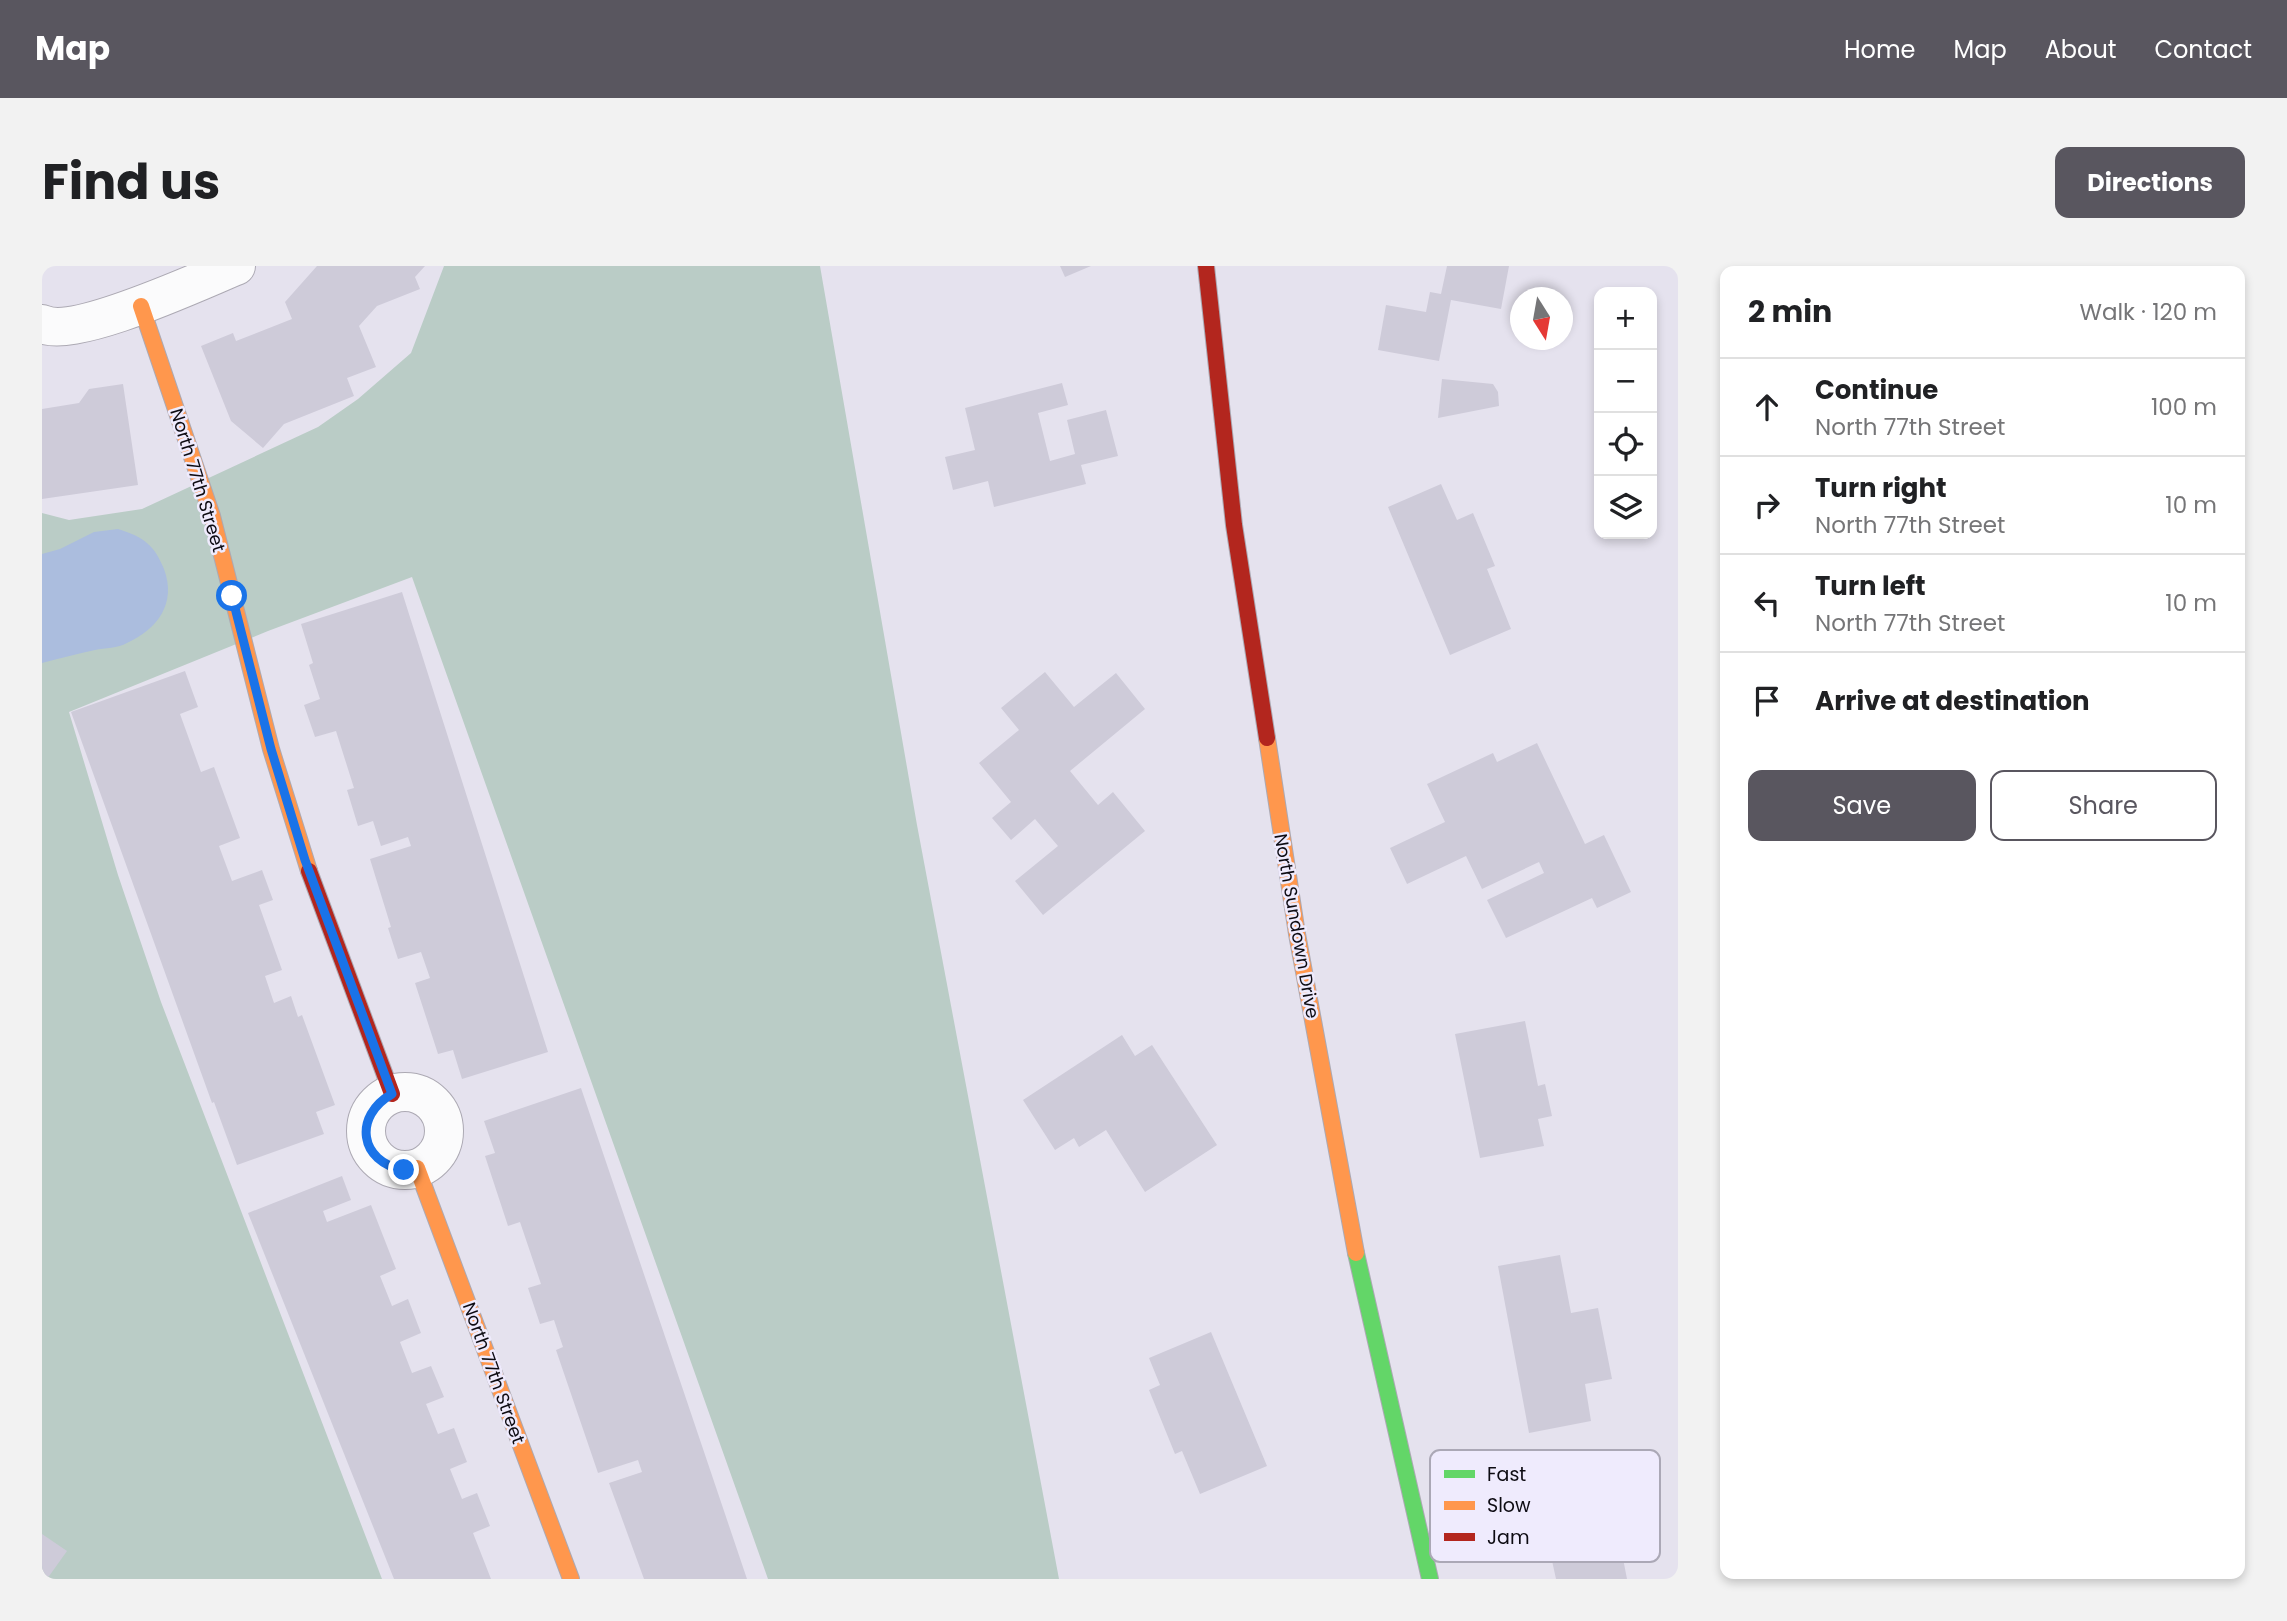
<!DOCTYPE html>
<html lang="en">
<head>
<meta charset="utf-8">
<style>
  :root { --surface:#fff; --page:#f2f2f2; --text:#202124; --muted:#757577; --line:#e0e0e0; --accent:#59565f }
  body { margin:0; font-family:Poppins,sans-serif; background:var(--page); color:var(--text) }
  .controls { position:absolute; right:21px; top:21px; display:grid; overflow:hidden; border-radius:14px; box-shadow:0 4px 10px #0003 }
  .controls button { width:63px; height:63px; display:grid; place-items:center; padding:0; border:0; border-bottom:2px solid var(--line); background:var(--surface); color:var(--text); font:35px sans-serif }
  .compass { position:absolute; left:1468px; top:21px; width:63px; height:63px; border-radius:50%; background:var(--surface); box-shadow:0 4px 10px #0003; rotate:169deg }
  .stop { position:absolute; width:21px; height:21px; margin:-16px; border:5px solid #1a73e8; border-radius:50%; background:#fff }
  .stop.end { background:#1a73e8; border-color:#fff; box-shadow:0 2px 7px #0008 }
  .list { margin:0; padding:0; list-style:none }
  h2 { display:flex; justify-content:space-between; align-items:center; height:91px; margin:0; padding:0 28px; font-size:30px }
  h2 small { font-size:23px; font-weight:400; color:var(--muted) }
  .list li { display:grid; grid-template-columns:46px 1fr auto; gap:21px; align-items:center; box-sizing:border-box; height:98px; padding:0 28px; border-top:2px solid var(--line) }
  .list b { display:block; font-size:26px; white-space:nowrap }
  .list p { margin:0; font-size:23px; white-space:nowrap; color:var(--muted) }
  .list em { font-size:23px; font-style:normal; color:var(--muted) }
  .actions { display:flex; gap:14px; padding:21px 28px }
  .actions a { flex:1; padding:16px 0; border:2px solid var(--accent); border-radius:14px; text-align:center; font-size:24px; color:var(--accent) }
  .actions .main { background:var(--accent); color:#fff }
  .icon { flex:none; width:38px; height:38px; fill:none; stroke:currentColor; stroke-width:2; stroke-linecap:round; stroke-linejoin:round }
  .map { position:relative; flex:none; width:1636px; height:1313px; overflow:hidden; border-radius:14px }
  header { display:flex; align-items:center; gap:42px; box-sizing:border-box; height:98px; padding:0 35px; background:var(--accent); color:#fff }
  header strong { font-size:33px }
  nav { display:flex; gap:38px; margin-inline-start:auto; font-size:24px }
  .intro { display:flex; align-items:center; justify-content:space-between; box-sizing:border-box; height:168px; padding:0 42px }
  h1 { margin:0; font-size:49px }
  .button { padding:18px 32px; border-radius:14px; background:var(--accent); color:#fff; font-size:24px; font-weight:700 }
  main { display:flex; gap:42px; padding:0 42px }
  aside { flex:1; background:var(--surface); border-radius:14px; box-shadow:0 4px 10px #0003 }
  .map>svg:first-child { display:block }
  .green { fill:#baccc6 }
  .water { fill:#abbdde }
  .building { fill:#cecbd9 }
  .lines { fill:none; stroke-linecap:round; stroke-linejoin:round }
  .street-casing { stroke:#aca9b3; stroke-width:40 }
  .fast-casing { stroke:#aca9b3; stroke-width:18 }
  .slow-casing { stroke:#aca9b3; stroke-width:18 }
  .jam-casing { stroke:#aca9b3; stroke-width:18 }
  .street { stroke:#fbfbfc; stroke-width:38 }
  .fast { stroke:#63d668; stroke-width:16 }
  .slow { stroke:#ff974d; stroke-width:16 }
  .jam { stroke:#b3261e; stroke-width:16 }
  .route { stroke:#1a73e8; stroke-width:9 }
  .labels { text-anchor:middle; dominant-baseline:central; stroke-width:5; stroke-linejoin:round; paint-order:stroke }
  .street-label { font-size:18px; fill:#0d0b12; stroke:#efebfd }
  .key { fill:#efebfd; stroke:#aba8b6; stroke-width:2 }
  .key-label { font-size:19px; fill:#0d0b12 }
</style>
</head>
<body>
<header>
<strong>Map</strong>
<nav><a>Home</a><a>Map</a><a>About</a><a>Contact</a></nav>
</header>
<div class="intro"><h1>Find us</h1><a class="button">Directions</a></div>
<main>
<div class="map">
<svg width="1636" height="1313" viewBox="0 0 1636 1313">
  <rect width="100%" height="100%" fill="#e5e2ee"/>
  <path class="green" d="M402 0H778L875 559 1017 1313H726L370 311 226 365 27 446 76 609 119 736 340 1313H0V247L27 254 100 243 276 161 316 133 369 87Z"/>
  <path class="water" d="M76 263C101 271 112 278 122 303 135 338 115 363 85 377 76 382 63 382 53 384 35 388 18 392 0 397V288L18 283 52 266Z"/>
  <g class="building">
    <path d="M275 0H383L373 11 378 23 335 40 317 60 334 101 305 112 312 130 242 158 221 182 189 155 159 80 191 67 194 75 250 53 243 36Z"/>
    <path d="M1018 0H1049L1023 11Z"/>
    <path d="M1405 0H1467L1459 43 1409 34 1397 95 1336 84 1344 39 1384 46 1388 26 1399 28Z"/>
    <path d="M1400 113 1451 118 1456 126 1457 140 1396 152Z"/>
    <path d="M1020 117 1026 139 996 147 1008 195 1033 188 1025 154 1064 144 1076 190 1039 199 1044 218 952 241 946 215 911 224 903 191 933 184 923 142Z"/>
    <path d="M81 118 96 219 0 233V143L37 137 47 123Z"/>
    <path d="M1399 218 1415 254 1431 247 1453 300 1445 303 1469 363 1408 389 1346 241Z"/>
    <path d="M360 326 506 786 420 813 411 784 396 788 373 717 388 712 379 686 356 693 346 662 349 661 328 593 369 580 366 571 339 580 331 555 316 560 305 524 312 522 294 465 273 471 262 439 278 433 267 399 271 397 259 358Z"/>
    <path d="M143 405 156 441 138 448 159 506 172 501 198 572 177 580 190 615 220 604 231 634 217 639 240 704 223 710 232 737 249 730 256 751 260 749 293 839 274 846 282 868 195 899 172 836 170 837 29 446Z"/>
    <path d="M1003 406 1032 441 1074 407 1103 443 1028 505 1056 539 1071 526 1103 565 1001 649 973 615 1016 580 993 553 969 574 950 552 969 536 937 497 977 464 959 442Z"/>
    <path d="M1495 477 1543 578 1562 569 1589 626 1555 642 1550 632 1464 672 1445 634 1502 607 1497 596 1440 623 1424 590 1365 618 1348 582 1403 556 1385 518 1451 487 1455 496Z"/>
    <path d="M1483 755 1496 820 1503 818 1510 850 1496 853 1502 880 1438 892 1413 768Z"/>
    <path d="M1080 769 1093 790 1110 779 1175 879 1103 926 1064 864 1037 881 1032 872 1013 884 981 834Z"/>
    <path d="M539 822 705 1313H602L567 1217 600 1206 596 1194 556 1207 514 1084 521 1081 512 1054 498 1058 486 1022 499 1018 478 956 466 960 443 890 453 887 442 855Z"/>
    <path d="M300 910 309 934 281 945 285 956 329 939 354 1003 338 1010 350 1040 366 1033 379 1067 358 1076 370 1107 389 1100 402 1131 384 1138 396 1168 412 1162 425 1196 408 1203 420 1233 435 1227 448 1260 431 1267 449 1313H352L206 947Z"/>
    <path d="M1518 989 1529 1047 1556 1042 1570 1113 1543 1118 1549 1155 1487 1167 1456 1000Z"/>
    <path d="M1169 1066 1225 1200 1158 1228 1140 1185 1133 1188 1107 1124 1118 1119 1107 1092Z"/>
    <path d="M0 1268 25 1285 5 1313H0Z"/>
    <path d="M1578 1277 1585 1313H1514L1509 1290Z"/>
  </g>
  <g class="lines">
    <g class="street-casing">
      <g id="street">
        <path d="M0 58C34 73 157 15 194 0"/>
        <circle cx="363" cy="865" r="39"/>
      </g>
    </g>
    <g class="fast-casing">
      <path id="fast" d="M1314 987 1388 1313"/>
    </g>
    <g class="slow-casing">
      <g id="slow">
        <path d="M99 40 170 250 229 483 267 605"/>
        <path d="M1225 472 1255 668 1314 987"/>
        <path d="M375 902 529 1313"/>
      </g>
    </g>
    <g class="jam-casing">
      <g id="jam">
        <path d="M1164 0 1192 259 1225 472"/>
        <path d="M267 605 350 828"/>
      </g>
    </g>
    <use href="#street" class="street"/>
    <use href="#fast" class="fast"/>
    <use href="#slow" class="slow"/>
    <use href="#jam" class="jam"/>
  </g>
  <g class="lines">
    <path class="route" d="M190 330 229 483 263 594 350 828C311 850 317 896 362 904"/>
  </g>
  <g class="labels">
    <g class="street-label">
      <text transform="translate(156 214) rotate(73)">North 77th Street</text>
      <text transform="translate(1255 660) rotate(80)">North Sundown Drive</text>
      <text transform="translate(452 1107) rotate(70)">North 77th Street</text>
    </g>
  </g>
  <rect x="1388" y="1184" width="230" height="112" rx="10" class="key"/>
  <rect x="1402" y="1204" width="31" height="8" fill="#63d668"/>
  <rect x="1402" y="1235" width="31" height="9" fill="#ff974d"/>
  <rect x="1402" y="1267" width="31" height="8" fill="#b3261e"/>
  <g class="key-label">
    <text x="1445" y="1215">Fast</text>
    <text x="1445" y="1246">Slow</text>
    <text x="1445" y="1278">Jam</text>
  </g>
</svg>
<div class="controls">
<button>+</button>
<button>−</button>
<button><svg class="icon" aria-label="locate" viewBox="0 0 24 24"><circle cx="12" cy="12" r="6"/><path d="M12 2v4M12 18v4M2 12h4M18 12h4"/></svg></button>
<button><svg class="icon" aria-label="layers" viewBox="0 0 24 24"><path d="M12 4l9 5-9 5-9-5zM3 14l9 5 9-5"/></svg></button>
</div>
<svg class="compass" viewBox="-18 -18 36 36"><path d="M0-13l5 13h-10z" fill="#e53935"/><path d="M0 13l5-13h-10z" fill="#757577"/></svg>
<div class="stop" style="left:190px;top:330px"></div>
<div class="stop end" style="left:362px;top:904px"></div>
</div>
<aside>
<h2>2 min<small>Walk · 120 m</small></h2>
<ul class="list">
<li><svg class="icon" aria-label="ahead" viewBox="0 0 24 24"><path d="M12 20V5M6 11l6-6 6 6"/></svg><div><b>Continue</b><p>North 77th Street</p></div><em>100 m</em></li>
<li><svg class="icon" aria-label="right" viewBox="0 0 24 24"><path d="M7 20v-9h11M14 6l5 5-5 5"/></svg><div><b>Turn right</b><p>North 77th Street</p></div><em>10 m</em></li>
<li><svg class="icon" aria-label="left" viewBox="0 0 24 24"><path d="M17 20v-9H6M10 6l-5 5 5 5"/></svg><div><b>Turn left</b><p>North 77th Street</p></div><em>10 m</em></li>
<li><svg class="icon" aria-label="arrive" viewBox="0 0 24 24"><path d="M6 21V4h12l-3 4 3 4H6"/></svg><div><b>Arrive at destination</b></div></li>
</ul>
<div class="actions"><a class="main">Save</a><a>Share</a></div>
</aside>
</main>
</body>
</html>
